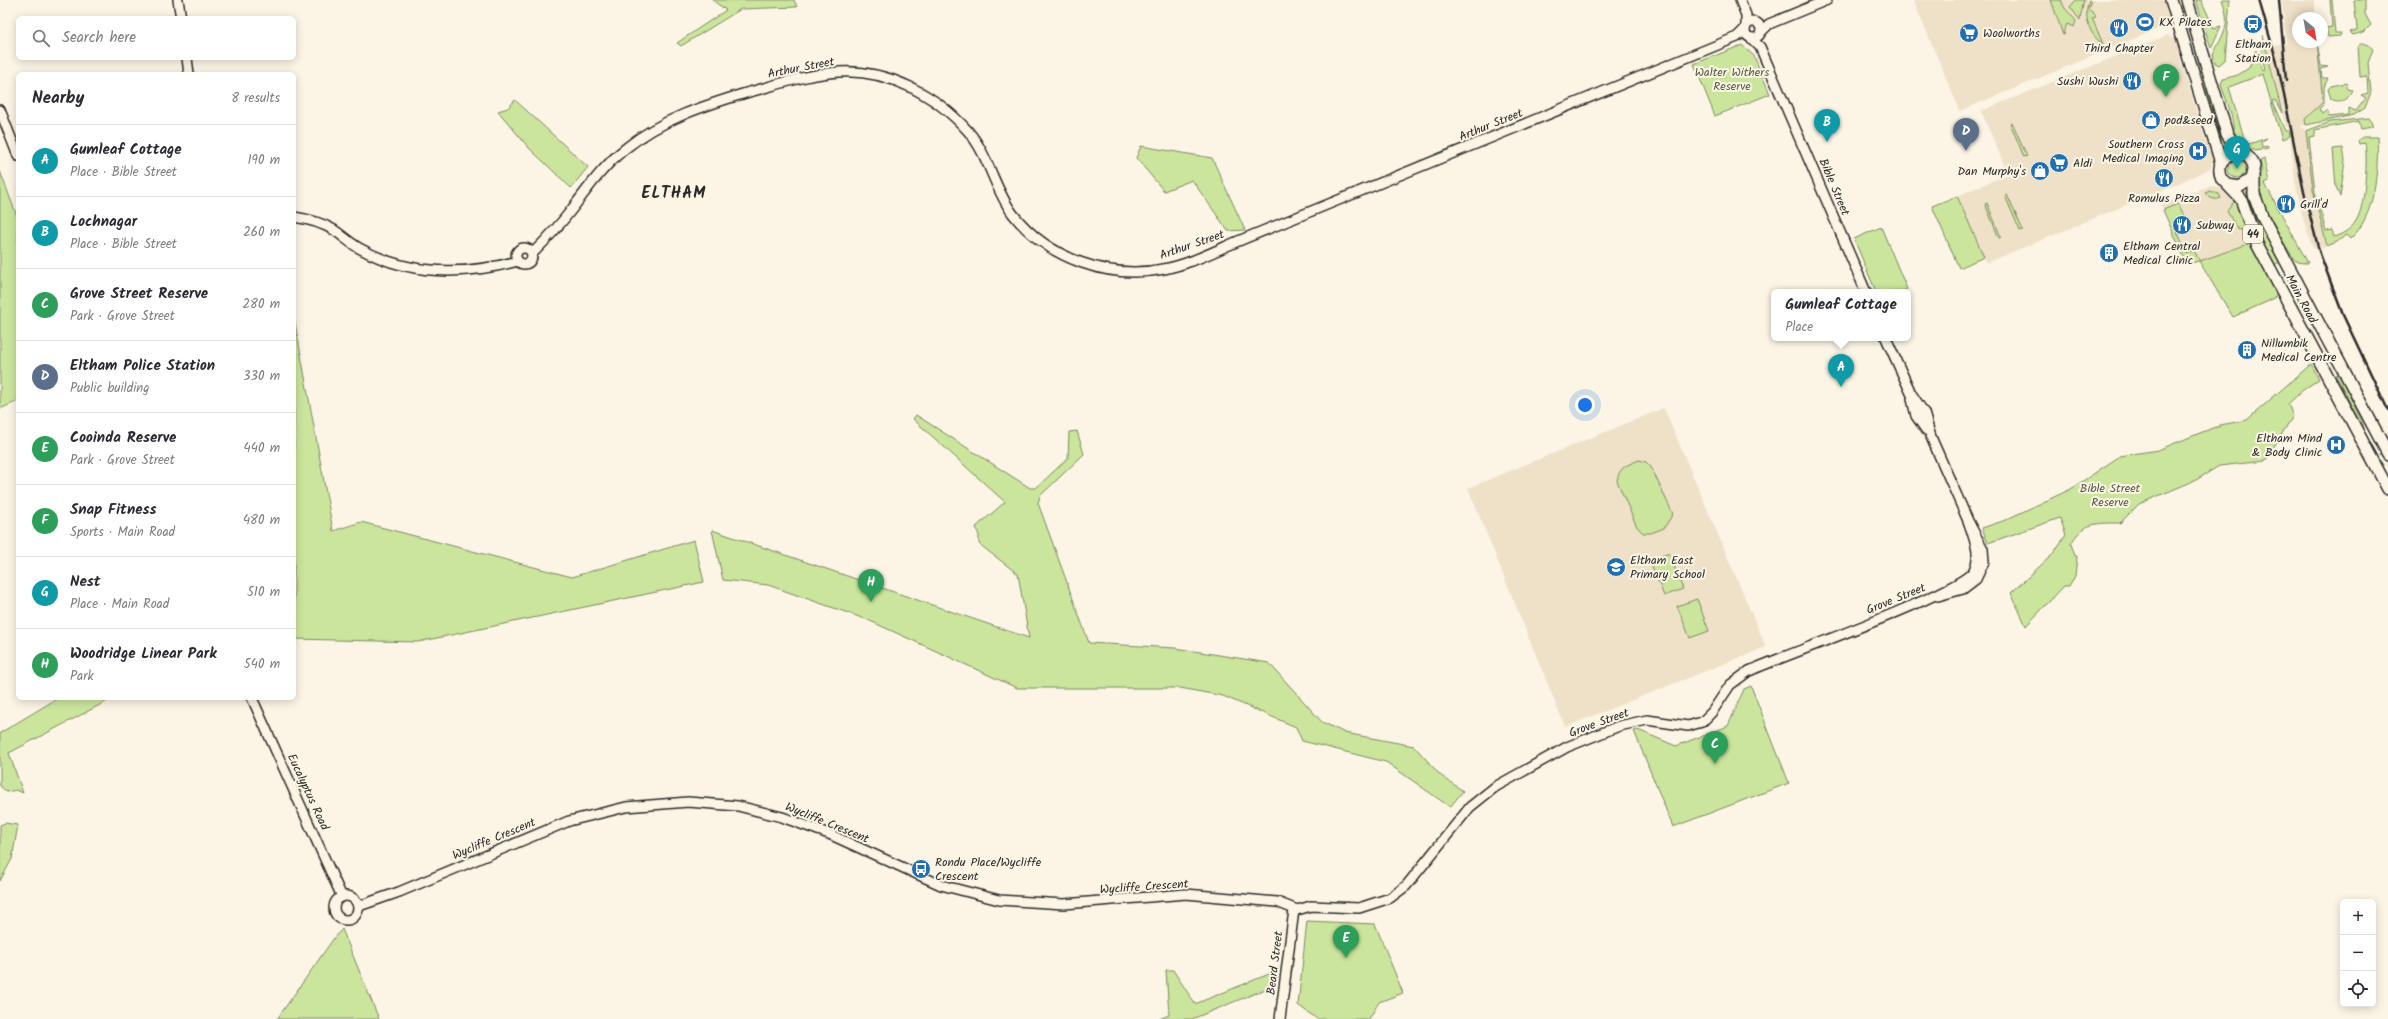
<!DOCTYPE html>
<html lang="en">
<head>
<meta charset="utf-8">
<style>
  :root { --surface:#fff; --page:#f2f2f3; --text:#2b2b33; --muted:#7c7c81; --line:#e1e1e2; --accent:#7c3aed }
  body { margin:0; font-family:Kalam,sans-serif; background:var(--page); color:var(--text) }
  .controls { position:absolute; right:12px; bottom:12px; display:grid; overflow:hidden; border-radius:6px; box-shadow:0 2px 10px #0003 }
  .controls button { width:36px; height:36px; display:grid; place-items:center; padding:0; border:0; border-bottom:1px solid var(--line); background:var(--surface); color:var(--text); font:20px sans-serif }
  .compass { position:absolute; left:2292px; top:12px; width:36px; height:36px; border-radius:50%; background:var(--surface); box-shadow:0 2px 10px #0003; rotate:149deg }
  .you { position:absolute; left:1585px; top:405px; width:14px; height:14px; margin:-10px; border:3px solid #fff; border-radius:50%; background:#1a73e8; box-shadow:0 0 0 6px #1a73e833 }
  .badge { display:grid; place-items:center; width:26px; height:26px; border-radius:50%; background:var(--accent); color:#fff; font-size:13px; font-weight:700 }
  .pin { position:absolute; translate:-50% -33px; filter:drop-shadow(0 1px 2px #0008) }
  .pin::after { content:''; position:absolute; top:21px; width:14px; height:12px; background:inherit; clip-path:polygon(0 0,100% 0,50% 100%) }
  .popup { position:absolute; left:1771px; top:289px; width:140px; height:52px; box-sizing:border-box; display:grid; place-content:center; border-radius:6px; background:var(--surface); filter:drop-shadow(0 1px 3px #0005); font-size:13px; white-space:nowrap; color:var(--muted) }
  .popup b { font-size:15px; color:var(--text) }
  .popup::after { content:''; position:absolute; left:50%; top:100%; margin-left:-8px; border:8px solid transparent; border-top-color:var(--surface) }
  .list { margin:0; padding:0; list-style:none }
  h2 { display:flex; justify-content:space-between; align-items:center; height:52px; margin:0; padding:0 16px; font-size:17px }
  h2 small { font-size:13px; font-weight:400; color:var(--muted) }
  .list li { display:grid; grid-template-columns:26px 1fr auto; gap:12px; align-items:center; box-sizing:border-box; height:72px; padding:0 16px; border-top:1px solid var(--line) }
  .list b { display:block; font-size:15px; white-space:nowrap }
  .list p { margin:0; font-size:13px; white-space:nowrap; color:var(--muted) }
  .list em { font-size:13px; font-style:normal; color:var(--muted) }
  .icon { flex:none; width:22px; height:22px; fill:none; stroke:currentColor; stroke-width:2; stroke-linecap:round; stroke-linejoin:round }
  .map { position:relative; flex:none; width:2388px; height:1019px; overflow:hidden }
  .search { position:absolute; background:var(--surface); box-shadow:0 2px 10px #0003; left:16px; top:16px; width:280px; height:44px; display:flex; align-items:center; gap:10px; box-sizing:border-box; padding:0 14px; border-radius:6px; color:var(--muted); font-size:15px }
  .panel { position:absolute; background:var(--surface); box-shadow:0 2px 10px #0003; left:16px; top:72px; width:280px; height:628px; border-radius:6px }
  .map>svg:first-child { display:block }
  .built { fill:#efe1c8 }
  .green { fill:#cbe59c; stroke:#7b8864 }
  .lines { fill:none; stroke-linecap:round; stroke-linejoin:round }
  .tertiary-casing { stroke:#2b2b2b; stroke-width:12 }
  .primary-casing { stroke:#2b2b2b; stroke-width:14 }
  .tertiary { stroke:#fcf5e5; stroke-width:9 }
  .primary { stroke:#fcf5e5; stroke-width:11 }
  .rail { stroke:#2b2b2b; stroke-width:2.5 }
  .labels { text-anchor:middle; dominant-baseline:central; stroke-width:4; stroke-linejoin:round; paint-order:stroke }
  .shield { fill:#fcf5e5; stroke:#6a6863; stroke-width:1 }
  .shield-label { font-size:11px; font-weight:bold; fill:#2b2b2b }
  .poi-label { font-size:12px; fill:#2b2b2b; stroke:#fcf5e5; text-anchor:start }
  .street-label { font-size:12px; fill:#2b2b2b; stroke:#fcf5e5 }
  .park-label { font-size:12px; fill:#535a47; stroke:#fcf5e5 }
  .district-label { font-size:16px; font-weight:bold; letter-spacing:1px; fill:#2b2b2b; stroke:#fcf5e5 }
</style>
</head>
<body>
<div class="map">
<svg width="2388" height="1019" viewBox="0 0 2388 1019">
  <rect width="100%" height="100%" fill="#fcf5e5"/>
  <filter id="ink" filterUnits="userSpaceOnUse"><feTurbulence type="fractalNoise" baseFrequency=".025" numOctaves="2"/><feDisplacementMap in="SourceGraphic" scale="8" xChannelSelector="R" yChannelSelector="G"/><feConvolveMatrix kernelMatrix="1 2 1 2 8 2 1 2 1" color-interpolation-filters="sRGB"/></filter>
  <g filter="url(#ink)">
    <g class="built">
      <path d="M1913 0H2165L2170 18 2165 26 1960 111Z"/>
      <path d="M2282 0H2315V18H2298V42H2317L2323 102 2305 119 2306 125 2301 126 2302 129 2305 128 2306 131 2313 190 2327 246 2316 251 2311 244 2302 215 2295 181 2289 127H2286L2282 113 2267 47 2286 44Z"/>
      <path d="M2168 35 2177 38 2181 48 2178 51 2206 141 2210 142 2213 158 2211 168 2136 203H2131L1986 263 1957 196 2008 174 1981 111Z"/>
      <path d="M2211 185 2224 189 2235 200 2245 228 2276 295 2271 301 2233 317 2199 261 2187 264 2161 205Z"/>
      <path d="M1664 408 1766 647 1565 727 1468 488Z"/>
    </g>
    <g class="green">
      <path d="M712 0H794L797 7 741 9 681 46 677 43 726 10Z"/>
      <path d="M2051 0H2061L2064 7 2076 21 2074 27 2067 24 2063 33 2065 34 2063 35Z"/>
      <path d="M2076 0H2084L2080 20 2070 7Z"/>
      <path d="M2196 0H2201L2214 28 2221 26 2211 48Z"/>
      <path d="M2222 0H2230L2225 60 2219 65 2215 63 2213 55C2223 33 2232 25 2222 0Z"/>
      <path d="M2330 0H2332L2335 33H2341L2340 36 2328 37 2326 28 2332 27Z"/>
      <path d="M2354 0H2365V14L2371 25 2364 32 2353 35 2350 32 2357 30Z"/>
      <path d="M2089 1 2091 2 2088 9 2095 14 2096 17 2092 18 2103 44C2089 35 2083 16 2089 1Z"/>
      <path d="M2263 35 2282 113 2275 100 2272 101 2285 131H2289L2290 136 2282 140 2263 74 2229 87 2245 141 2249 144 2267 138 2261 142 2262 147 2268 146V148L2256 151C2231 141 2236 132 2230 111 2228 102 2223 93 2221 84L2223 79 2238 75 2249 68 2255 51H2257L2262 71 2265 70 2261 52Z"/>
      <path d="M2317 42 2321 66 2328 67 2321 69 2322 78H2328L2324 87V104L2319 109 2322 114 2327 110 2329 117 2348 115V108L2356 111 2366 98 2361 95 2368 93 2367 76 2360 77 2358 46C2363 41 2369 45 2373 49L2368 63 2371 92 2365 108 2354 115 2306 125 2305 119 2323 102Z"/>
      <path d="M1742 45 1754 56 1770 94 1715 116 1694 64Z"/>
      <path d="M2205 76 2224 138 2229 147 2225 150 2200 77Z"/>
      <path d="M2346 83 2347 89 2353 90C2349 99 2340 104 2331 99L2328 89 2331 86Z"/>
      <path d="M515 100 588 167 571 188 529 148 498 111 508 108Z"/>
      <path d="M2369 118 2373 123 2372 127 2361 129 2359 121 2315 130V136L2309 137 2315 192 2326 231 2332 230 2334 237C2345 233 2353 228 2358 217 2365 203 2368 158 2365 143L2359 144 2358 140 2363 137H2377C2379 169 2375 218 2350 239L2346 235 2337 242 2327 246 2313 190 2306 131 2330 122Z"/>
      <path d="M2012 122 2027 156 2024 157 2010 123Z"/>
      <path d="M1141 146 1212 158 1245 230 1228 231 1192 180 1164 191 1136 158Z"/>
      <path d="M2343 148 2345 160 2340 197 2336 187 2333 149Z"/>
      <path d="M2264 159 2269 182 2265 184 2308 263C2304 263 2300 263 2296 261 2291 258 2261 201 2260 195 2259 184 2263 173 2260 161Z"/>
      <circle cx="2237" cy="169" r="9"/>
      <path d="M0 171 18 219V401L0 409Z"/>
      <path d="M2210 191 2219 194 2221 198C2215 201 2209 198 2205 193Z"/>
      <path d="M2248 192 2253 210 2280 262 2274 265 2259 237 2244 194Z"/>
      <path d="M2007 195 2023 230 2020 231 2005 196Z"/>
      <path d="M1957 196 1984 257 1959 268 1932 206Z"/>
      <path d="M2235 200 2245 228 2241 230 2237 229 2227 211Z"/>
      <path d="M1987 203 2001 237 1999 238 1985 204Z"/>
      <path d="M2178 204 2184 216 2173 222 2187 254 2194 251 2200 261 2251 243 2277 292 2275 298 2233 317 2199 261 2187 264 2163 210Z"/>
      <path d="M1881 227 1907 289 1900 292H1876L1854 239Z"/>
      <path d="M294 317 333 531 361 522 572 577 694 540 704 582 418 642 294 639Z"/>
      <path d="M2311 364 2319 379 2303 390 2288 404 2293 416 2265 461 2219 466 2196 480 2139 504 2120 523C2096 523 2083 522 2071 544L2075 556H2077L2075 576 2069 586H2064L2026 626 2011 593 2052 555 2066 535 2060 518 1988 543 1982 528 2003 521 2071 489 2120 456 2158 450 2220 425 2247 420Z"/>
      <path d="M2339 374 2364 426 2362 427 2336 375Z"/>
      <path d="M916 415 1030 488H1036L1068 458 1069 432 1077 431 1084 454 1040 496 1038 503 1089 643 1175 648 1269 663 1322 722 1345 733 1414 746 1440 775 1463 791 1450 807 1386 762 1302 741 1296 727 1223 696 1180 688H1017L868 620 768 585 723 580 712 530 1029 638 1018 574 979 544V536L976 527 1005 502 913 419Z"/>
      <path d="M1639 460 1646 462 1651 467 1673 514 1664 528 1651 533H1643L1637 527 1617 481C1619 467 1627 465 1639 460Z"/>
      <path d="M1669 553 1683 589 1664 596 1650 561Z"/>
      <path d="M1697 599 1709 631 1690 638 1677 606Z"/>
      <path d="M1751 686 1789 783 1673 827 1634 731 1638 730 1676 746 1728 726 1744 689Z"/>
      <path d="M58 698H113L9 753 23 793 16 790 7 792 0 786V733Z"/>
      <path d="M5 823 18 825 12 859 0 881V825Z"/>
      <path d="M1307 921 1375 924 1403 993 1379 1002 1369 1019H1317L1298 1005Z"/>
      <path d="M342 929 379 1019H277L334 938Z"/>
      <path d="M1166 970H1173L1195 1004 1274 972 1273 986 1192 1019H1159L1169 1015Z"/>
    </g>
    <g class="lines">
      <g class="tertiary-casing">
        <g id="tertiary">
          <path d="M178 0 181 18"/>
          <path d="M1740 0 1746 15V26"/>
          <circle cx="1753" cy="30" r="8"/>
          <path d="M1761 32 1769 24 1827 0"/>
          <path d="M1751 38 1760 47 1866 292"/>
          <path d="M187 58 189 74"/>
          <path d="M0 110 18 156"/>
          <path d="M294 217C308 219 322 223 334 230 343 236 350 243 359 248 409 276 463 276 518 261"/>
          <circle cx="524" cy="256" r="8"/>
          <path d="M532 254C546 240 560 225 572 209 589 187 604 165 626 148 662 119 703 106 746 93 776 85 808 74 839 72 888 69 936 95 968 131 989 155 994 189 1013 214 1048 259 1109 280 1164 269 1189 264 1213 252 1236 242L1737 37 1745 29"/>
          <path d="M1886 338 1911 393 1924 413 1931 437 1969 523 1983 549 1984 562 1976 579 1963 589 1938 596"/>
          <path d="M1912 399 1916 416 1926 430"/>
          <path d="M252 698 342 897"/>
          <circle cx="346" cy="908" r="12"/>
          <path d="M359 906 399 892 569 821 626 807 688 802 738 806 782 817 829 834 941 885 999 900 1064 904 1186 894 1277 902 1297 910 1311 906 1359 908 1390 898 1406 886 1470 807 1495 787 1567 747 1619 726 1647 720 1688 726 1702 722 1712 712 1730 685 1749 671C1784 655 1962 593 1974 570 1982 555 1973 537 1969 523"/>
          <path d="M1280 1019 1294 910"/>
        </g>
      </g>
      <g class="primary-casing">
        <g id="primary">
          <path d="M2171 0 2221 163"/>
          <path d="M2187 0 2227 134 2234 144 2245 154"/>
          <path d="M2254 175V194L2262 216 2388 454"/>
          <path d="M2228 185 2239 187 2251 179 2254 166C2245 141 2211 155 2222 179L2241 199 2257 244 2388 489"/>
        </g>
      </g>
      <use href="#tertiary" class="tertiary"/>
      <use href="#primary" class="primary"/>
      <g class="rail">
        <path d="M2259 0 2278 66 2304 192 2319 251 2343 315 2388 410"/>
        <path d="M2279 0 2286 80"/>
      </g>
    </g>
  </g>
  <defs>
    <g id="stadium-disc" transform="scale(1)"><circle r="9.5" fill="#1f6fb2" stroke="#fcf5e5"/><path d="M0-5a6.5 5 0 1 0 0 10a6.5 5 0 1 0 0-10ZM-3.5-1.8h7v3.6h-7Z" fill="#fff"/></g>
    <g id="bus-disc" transform="scale(1)"><circle r="9.5" fill="#1f6fb2" stroke="#fcf5e5"/><path d="M-5-6H5V4H4V6H2V4H-2V6H-4V4H-5ZM-3.5-4V0h7V-4ZM-3.5 1.2v1.5H-2V1.2ZM2 1.2v1.5H3.5V1.2Z" fill="#fff"/></g>
    <g id="restaurant-disc" transform="scale(1)"><circle r="9.5" fill="#1f6fb2" stroke="#fcf5e5"/><path d="M-5-6h1v4h1v-4h1v4h1v-4h1v5L-1.5 .5V6h-2V.5L-5-1ZM5-6V6H3V1.5H1.5Q1.5-4 5-6Z" fill="#fff"/></g>
    <g id="supermarket-disc" transform="scale(1)"><circle r="9.5" fill="#1f6fb2" stroke="#fcf5e5"/><path d="M-6-5.5h2.5l.6 2H6L4.5 2H-2.5L-4.4-4H-6ZM-1.5 3.2a1.3 1.3 0 1 0 .1 0ZM3 3.2a1.3 1.3 0 1 0 .1 0Z" fill="#fff"/></g>
    <g id="shop-disc" transform="scale(1)"><circle r="9.5" fill="#1f6fb2" stroke="#fcf5e5"/><path d="M-5-2.5h2.3a2.7 3.5 0 0 1 5.4 0H5L5.5 6h-11ZM-1.5-2.5h3a1.5 2.3 0 0 0-3 0Z" fill="#fff"/></g>
    <g id="hospital-disc" transform="scale(1)"><circle r="9.5" fill="#1f6fb2" stroke="#fcf5e5"/><path d="M-5-5h3v3.5h4V-5h3V5h-3V1.5h-4V5h-3Z" fill="#fff"/></g>
    <g id="building-disc" transform="scale(1)"><circle r="9.5" fill="#1f6fb2" stroke="#fcf5e5"/><path d="M-4-6H4V6H1V3H-1V6H-4ZM-2.5-4.3h1.7v1.8h-1.7ZM.8-4.3h1.7v1.8H.8ZM-2.5-1h1.7V.8h-1.7ZM.8-1h1.7V.8H.8Z" fill="#fff"/></g>
    <g id="school-disc" transform="scale(1)"><circle r="9.5" fill="#1f6fb2" stroke="#fcf5e5"/><path d="M0-5L7-2L0 1L-7-2ZM-4 1L0 2.5L4 1V4Q0 6-4 4Z" fill="#fff"/></g>
  </defs>
  <g fill-rule="evenodd">
    <use href="#stadium-disc" x="2145" y="22"/>
    <use href="#bus-disc" x="2253" y="24"/>
    <use href="#restaurant-disc" x="2119" y="28"/>
    <use href="#supermarket-disc" x="1969" y="33"/>
    <use href="#restaurant-disc" x="2132" y="81"/>
    <use href="#shop-disc" x="2151" y="120"/>
    <use href="#hospital-disc" x="2198" y="151"/>
    <use href="#supermarket-disc" x="2059" y="163"/>
    <use href="#shop-disc" x="2040" y="171"/>
    <use href="#restaurant-disc" x="2164" y="178"/>
    <use href="#restaurant-disc" x="2286" y="204"/>
    <use href="#restaurant-disc" x="2182" y="225"/>
    <use href="#building-disc" x="2109" y="253"/>
    <use href="#building-disc" x="2247" y="350"/>
    <use href="#hospital-disc" x="2336" y="445"/>
    <use href="#school-disc" x="1616" y="567"/>
    <use href="#bus-disc" x="921" y="869"/>
  </g>
  <g class="labels">
    <rect class="shield" x="2243" y="225" width="20" height="18" rx="3"/>
    <g class="shield-label">
      <text x="2253" y="234">44</text>
    </g>
    <g class="poi-label">
      <text x="2159" y="22">KX Pilates</text>
      <text x="1983" y="33">Woolworths</text>
      <text x="2253" y="44" text-anchor="middle">Eltham<tspan x="2253" dy="14">Station</tspan></text>
      <text x="2119" y="48" text-anchor="middle">Third Chapter</text>
      <text x="2118" y="81" text-anchor="end">Sushi Wushi</text>
      <text x="2165" y="120">pod&amp;seed</text>
      <text x="2184" y="144" text-anchor="end">Southern Cross<tspan x="2184" dy="14">Medical Imaging</tspan></text>
      <text x="2073" y="163">Aldi</text>
      <text x="2026" y="171" text-anchor="end">Dan Murphy's</text>
      <text x="2164" y="198" text-anchor="middle">Romulus Pizza</text>
      <text x="2300" y="204">Grill'd</text>
      <text x="2196" y="225">Subway</text>
      <text x="2123" y="246">Eltham Central<tspan x="2123" dy="14">Medical Clinic</tspan></text>
      <text x="2261" y="343">Nillumbik<tspan x="2261" dy="14">Medical Centre</tspan></text>
      <text x="2322" y="438" text-anchor="end">Eltham Mind<tspan x="2322" dy="14">&amp; Body Clinic</tspan></text>
      <text x="1630" y="560">Eltham East<tspan x="1630" dy="14">Primary School</tspan></text>
      <text x="935" y="862">Rondu Place/Wycliffe<tspan x="935" dy="14">Crescent</tspan></text>
    </g>
    <g class="street-label">
      <text transform="translate(801 68) rotate(-11)">Arthur Street</text>
      <text transform="translate(1491 125) rotate(-22)">Arthur Street</text>
      <text transform="translate(1834 187) rotate(67)">Bible Street</text>
      <text transform="translate(1192 245) rotate(-19)">Arthur Street</text>
      <text transform="translate(2301 299) rotate(62)">Main Road</text>
      <text transform="translate(1896 599) rotate(-22)">Grove Street</text>
      <text transform="translate(1599 723) rotate(-20)">Grove Street</text>
      <text transform="translate(308 792) rotate(65)">Eucalyptus Road</text>
      <text transform="translate(827 823) rotate(22)">Wycliffe Crescent</text>
      <text transform="translate(494 839) rotate(-23)">Wycliffe Crescent</text>
      <text transform="translate(1144 887) rotate(-4)">Wycliffe Crescent</text>
      <text transform="translate(1275 963) rotate(-83)">Beard Street</text>
    </g>
    <g class="park-label">
      <text x="1732" y="72">Walter Withers<tspan x="1732" dy="14">Reserve</tspan></text>
      <text x="2110" y="488">Bible Street<tspan x="2110" dy="14">Reserve</tspan></text>
    </g>
    <g class="district-label">
      <text x="674" y="193">ELTHAM</text>
    </g>
  </g>
</svg>
<div class="controls">
<button>+</button>
<button>−</button>
<button><svg class="icon" aria-label="locate" viewBox="0 0 24 24"><circle cx="12" cy="12" r="6"/><path d="M12 2v4M12 18v4M2 12h4M18 12h4"/></svg></button>
</div>
<svg class="compass" viewBox="-18 -18 36 36"><path d="M0-13l5 13h-10z" fill="#e53935"/><path d="M0 13l5-13h-10z" fill="#7c7c81"/></svg>
<div class="you"></div>
<div class="pin badge" style="left:1841px;top:387px;background:#0f9aa8">A</div>
<div class="popup"><b>Gumleaf Cottage</b>Place</div>
<div class="pin badge" style="left:1827px;top:142px;background:#0f9aa8">B</div>
<div class="pin badge" style="left:1715px;top:764px;background:#2e9e5b">C</div>
<div class="pin badge" style="left:1966px;top:151px;background:#5c6f8a">D</div>
<div class="pin badge" style="left:1346px;top:958px;background:#2e9e5b">E</div>
<div class="pin badge" style="left:2166px;top:97px;background:#2e9e5b">F</div>
<div class="pin badge" style="left:2237px;top:169px;background:#0f9aa8">G</div>
<div class="pin badge" style="left:871px;top:602px;background:#2e9e5b">H</div>
<div class="search"><svg class="icon" aria-label="search" viewBox="0 0 24 24"><circle cx="10" cy="10" r="6"/><path d="M15 15l6 6"/></svg>Search here</div>
<section class="panel">
<h2>Nearby<small>8 results</small></h2>
<ul class="list">
<li><span class="badge" style="background:#0f9aa8">A</span><div><b>Gumleaf Cottage</b><p>Place · Bible Street</p></div><em>190 m</em></li>
<li><span class="badge" style="background:#0f9aa8">B</span><div><b>Lochnagar</b><p>Place · Bible Street</p></div><em>260 m</em></li>
<li><span class="badge" style="background:#2e9e5b">C</span><div><b>Grove Street Reserve</b><p>Park · Grove Street</p></div><em>280 m</em></li>
<li><span class="badge" style="background:#5c6f8a">D</span><div><b>Eltham Police Station</b><p>Public building</p></div><em>330 m</em></li>
<li><span class="badge" style="background:#2e9e5b">E</span><div><b>Cooinda Reserve</b><p>Park · Grove Street</p></div><em>440 m</em></li>
<li><span class="badge" style="background:#2e9e5b">F</span><div><b>Snap Fitness</b><p>Sports · Main Road</p></div><em>480 m</em></li>
<li><span class="badge" style="background:#0f9aa8">G</span><div><b>Nest</b><p>Place · Main Road</p></div><em>510 m</em></li>
<li><span class="badge" style="background:#2e9e5b">H</span><div><b>Woodridge Linear Park</b><p>Park</p></div><em>540 m</em></li>
</ul>
</section>
</div>
</body>
</html>
